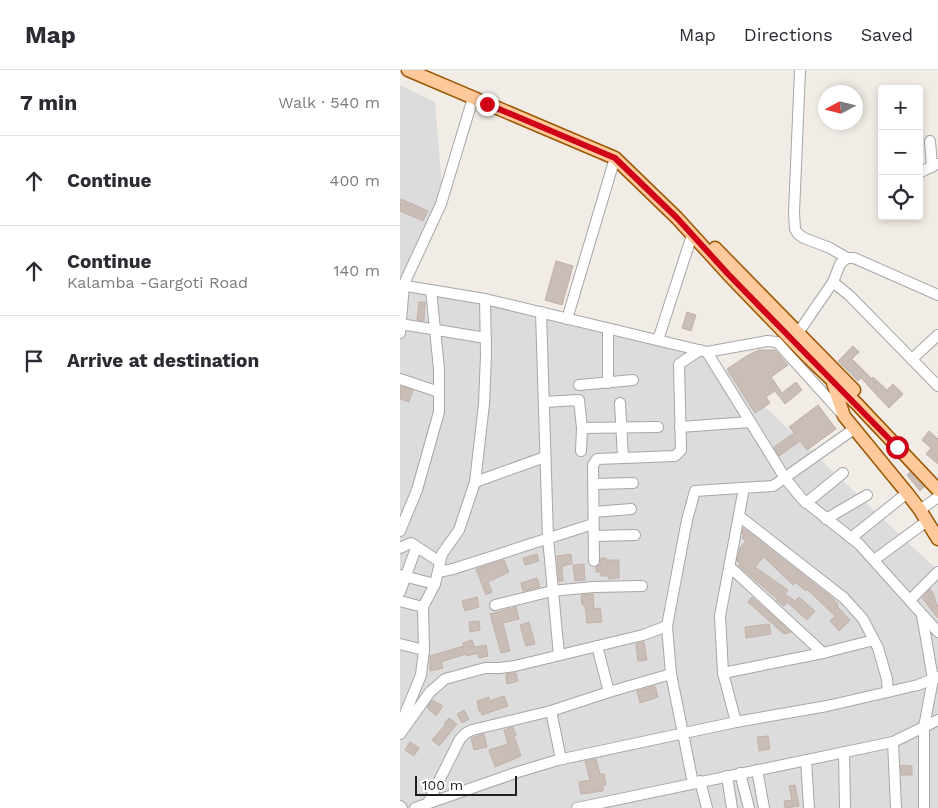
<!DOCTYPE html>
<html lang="en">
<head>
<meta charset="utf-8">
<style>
  :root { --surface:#fff; --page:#f7f7f7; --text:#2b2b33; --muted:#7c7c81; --line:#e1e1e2 }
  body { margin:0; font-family:"Work Sans",sans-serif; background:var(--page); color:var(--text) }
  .controls { position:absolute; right:15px; top:15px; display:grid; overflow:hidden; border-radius:5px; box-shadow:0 2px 8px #0003 }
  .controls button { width:45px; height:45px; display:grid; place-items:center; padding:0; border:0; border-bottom:1px solid var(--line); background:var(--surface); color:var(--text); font:25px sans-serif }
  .compass { position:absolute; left:418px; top:15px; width:45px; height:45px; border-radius:50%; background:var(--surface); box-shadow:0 2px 8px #0003; rotate:263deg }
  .scale { position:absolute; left:15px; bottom:12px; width:102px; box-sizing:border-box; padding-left:5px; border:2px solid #1f1f1f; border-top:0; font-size:14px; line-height:18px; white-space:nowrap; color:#1f1f1f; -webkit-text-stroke:4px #fff; paint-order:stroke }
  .stop { position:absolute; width:15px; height:15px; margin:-11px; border:4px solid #cf0017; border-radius:50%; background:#fff }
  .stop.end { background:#cf0017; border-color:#fff; box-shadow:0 1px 5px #0008 }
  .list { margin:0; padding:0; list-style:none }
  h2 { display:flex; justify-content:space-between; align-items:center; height:65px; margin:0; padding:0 20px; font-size:21px }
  h2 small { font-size:16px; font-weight:400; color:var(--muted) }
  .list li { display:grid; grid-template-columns:32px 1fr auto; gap:15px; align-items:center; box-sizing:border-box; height:90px; padding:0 20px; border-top:1px solid var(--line) }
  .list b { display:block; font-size:19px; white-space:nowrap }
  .list p { margin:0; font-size:16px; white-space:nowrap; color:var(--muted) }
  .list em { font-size:16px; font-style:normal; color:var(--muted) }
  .icon { flex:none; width:28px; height:28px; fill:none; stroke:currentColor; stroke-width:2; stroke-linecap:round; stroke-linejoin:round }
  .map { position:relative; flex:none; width:538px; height:738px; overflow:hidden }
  header { display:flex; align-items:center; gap:30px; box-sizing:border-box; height:70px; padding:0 25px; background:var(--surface); border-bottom:1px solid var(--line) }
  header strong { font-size:24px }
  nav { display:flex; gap:28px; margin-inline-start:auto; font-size:18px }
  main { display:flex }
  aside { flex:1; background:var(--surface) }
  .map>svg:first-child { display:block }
  .residential { fill:#dddcdc }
  .building { fill:#c9bdb8; stroke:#c4b0a6 }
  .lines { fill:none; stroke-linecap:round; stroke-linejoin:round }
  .minor-casing { stroke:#a6a6a6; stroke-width:12 }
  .major-casing { stroke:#9b5600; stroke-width:15 }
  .minor { stroke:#fff; stroke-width:10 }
  .major { stroke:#ffc99c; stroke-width:12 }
  .route { stroke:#cf0017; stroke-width:6 }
</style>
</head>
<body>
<header>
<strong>Map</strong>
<nav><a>Map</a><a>Directions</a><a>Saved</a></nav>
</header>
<main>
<aside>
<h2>7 min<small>Walk · 540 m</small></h2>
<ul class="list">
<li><svg class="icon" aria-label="ahead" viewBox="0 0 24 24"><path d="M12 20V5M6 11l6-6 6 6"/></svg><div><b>Continue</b></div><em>400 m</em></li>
<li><svg class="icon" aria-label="ahead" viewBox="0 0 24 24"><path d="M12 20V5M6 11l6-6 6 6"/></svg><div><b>Continue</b><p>Kalamba -Gargoti Road</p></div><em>140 m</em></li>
<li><svg class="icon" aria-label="arrive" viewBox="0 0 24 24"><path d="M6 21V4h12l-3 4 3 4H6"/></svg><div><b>Arrive at destination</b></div></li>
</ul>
</aside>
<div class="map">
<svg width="538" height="738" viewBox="0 0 538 738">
  <rect width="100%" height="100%" fill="#f1ece5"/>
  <path class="residential" d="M0 15 35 32 43 128 5 214 307 282 538 501V738H0Z"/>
  <g class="building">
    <path d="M1 129 28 141 23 151 0 141Z"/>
    <path d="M156 191 173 196 162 235 145 230Z"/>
    <path d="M19 232H25L24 251 17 250Z"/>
    <path d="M287 242 296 245 291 261 282 258Z"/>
    <path d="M453 276 459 282 452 289 472 309 473 307 487 320 493 314 503 324 489 338 461 308 458 311 438 291Z"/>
    <path d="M359 280H375L388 295 371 307 382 323 396 312 402 320 385 334 375 321 366 327 370 333 355 343 327 299 348 285Z"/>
    <path d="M0 316 13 320 9 332 0 329Z"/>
    <path d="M418 335 436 359 407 380 400 371 379 386 374 377 394 363 389 357Z"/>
    <path d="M529 361 538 369V394L526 384 531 378 522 370Z"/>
    <path d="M510 402 524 417 520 421 507 405Z"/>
    <path d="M343 458 430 526 438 534 437 536 450 550 439 561 430 551 435 546 407 519 406 521 395 512 393 515 364 487 355 497 388 520 385 524 395 531 399 527 415 541 407 550 387 532 384 536 381 534 376 530 377 529 339 496 340 493 337 491 340 478 346 471 342 468 344 465 342 464Z"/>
    <path d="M137 484 139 491 125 495 123 488Z"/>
    <path d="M171 484 172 494 162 496 163 511H159L157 486Z"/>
    <path d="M201 488H206V490H219V508L209 509 208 506H201V502H196V497L200 494Z"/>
    <path d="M104 490 109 502 88 512 92 522 86 525 76 499Z"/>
    <path d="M184 494 185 510 175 511 173 495Z"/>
    <path d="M137 508 140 517 123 521 121 513Z"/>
    <path d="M530 519 533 523 538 538V548L522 528Z"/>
    <path d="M193 524 194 539 200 538 202 552 187 553 185 535H182L181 525Z"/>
    <path d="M77 527 79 537 65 541 62 531Z"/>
    <path d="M352 527 391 562 384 564 348 532Z"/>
    <path d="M116 537 119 549 103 553 110 581 101 583 90 544Z"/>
    <path d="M79 551 80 560 70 562 69 552Z"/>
    <path d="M129 552 135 574 126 576 120 555Z"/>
    <path d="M369 554 371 564 346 568 345 557Z"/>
    <path d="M72 570 74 577 86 575 88 586 79 588 78 583 67 586 66 584 41 592 43 598 30 601V586L64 576 63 573Z"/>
    <path d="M244 572 247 590 238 591 236 574Z"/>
    <path d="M116 603 118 611 107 614 106 604Z"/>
    <path d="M255 616 258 627 240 633 237 621Z"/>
    <path d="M104 626 108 636 82 645 81 641H79L77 631 89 627 90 631Z"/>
    <path d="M32 630 43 636 36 646 27 638Z"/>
    <path d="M64 640 69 649 62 653 57 644Z"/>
    <path d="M49 648 57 654 39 676 32 670 45 655 44 654Z"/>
    <path d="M113 657 116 665 114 666 121 686 95 697 89 680 108 674 104 660Z"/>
    <path d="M84 664 87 677 74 680 71 668Z"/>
    <path d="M368 666 370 679 359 681 357 667Z"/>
    <path d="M10 672 19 678 14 686 5 680Z"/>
    <path d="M196 689 200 704H204L206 715H203V721L181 724 179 712 190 710 185 691Z"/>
    <path d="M501 695 512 696V705H501Z"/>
    <path d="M395 715 399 736 385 738 384 731 392 730 389 716Z"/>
  </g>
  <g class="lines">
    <g class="minor-casing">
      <g id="minor">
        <path d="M400 0 394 143 395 159 398 164 404 168 430 178 447 188"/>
        <path d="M530 71 532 97"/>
        <path d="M519 103 537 94"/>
        <path d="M433 212 450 226 538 316"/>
        <path d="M0 215 85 229 307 282 367 271 377 272 443 345"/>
        <path d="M141 242 148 468 159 585"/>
        <path d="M167 249 215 88"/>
        <path d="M0 254 86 268"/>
        <path d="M208 259V313"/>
        <path d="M0 263 4 214 41 134 73 28"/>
        <path d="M392 266 398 263 433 212 440 194 447 188H454L538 225"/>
        <path d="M258 270 292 165"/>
        <path d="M307 282 385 408 402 429 459 474 538 562"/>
        <path d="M512 289 538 265"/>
        <path d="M0 309 39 322"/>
        <path d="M179 315 233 310"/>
        <path d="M144 332 179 330 182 358 181 381"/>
        <path d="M220 333 223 387"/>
        <path d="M280 357 350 352"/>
        <path d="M182 358 258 357"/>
        <path d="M75 412 145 387"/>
        <path d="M194 414 233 413"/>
        <path d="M406 433 443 403"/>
        <path d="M520 440 538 427"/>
        <path d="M194 442 231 439"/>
        <path d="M339 446 444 528 463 549 478 578 487 609 488 622"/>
        <path d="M426 449 467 425"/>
        <path d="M0 461 17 420 39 342V299L31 220"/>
        <path d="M194 466 235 465"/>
        <path d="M451 468 507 423"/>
        <path d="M0 478 11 473 40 492"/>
        <path d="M474 490 527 451"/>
        <path d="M194 491 193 395 197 389 275 386 281 380 279 294 300 280"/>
        <path d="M330 497 423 583"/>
        <path d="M38 502 53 499 193 454"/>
        <path d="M0 505 35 514"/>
        <path d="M0 522 16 478"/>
        <path d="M510 530 538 502"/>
        <path d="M0 531 23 537 35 514 42 484 59 460 75 412 84 334 86 285 85 229"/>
        <path d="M95 535 152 521 194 517 242 516"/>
        <path d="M522 545 533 609 524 657V738"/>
        <path d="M0 574 24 580"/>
        <path d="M197 576 209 622"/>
        <path d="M323 603 423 583 474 570"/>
        <path d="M271 604 293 713"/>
        <path d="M151 641 161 689"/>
        <path d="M336 652 323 603 320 546 344 418"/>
        <path d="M0 656 21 605 24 580 23 537"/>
        <path d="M0 664 30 622 45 609 85 598H100L115 596 243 565 267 556 287 450 295 421 373 416 454 359"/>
        <path d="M493 672 496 738"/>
        <path d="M444 682 445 738"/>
        <path d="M406 690 409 738"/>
        <path d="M357 700 364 738"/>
        <path d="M340 703 349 738"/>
        <path d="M327 706 332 738"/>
        <path d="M300 711 307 738"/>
        <path d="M29 731 60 669 66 663 72 660 151 641 209 622 271 604 267 556"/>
        <path d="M0 736 2 738"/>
        <path d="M15 738 118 702 158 690 336 652 427 636 518 615 538 607"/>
        <path d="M177 738 493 672 538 650"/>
      </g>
    </g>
    <g class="major-casing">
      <g id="major">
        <path d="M8 0 215 88 277 148 328 204 409 288 456 333 538 420"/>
        <path d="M315 178 454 320"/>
        <path d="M433 313 444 346 507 423 520 440 538 469"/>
      </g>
    </g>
    <use href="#minor" class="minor"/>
    <use href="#major" class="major"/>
  </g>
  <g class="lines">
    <path class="route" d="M87 34 215 88 277 148 328 204 497 377"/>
  </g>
</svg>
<div class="controls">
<button>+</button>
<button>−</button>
<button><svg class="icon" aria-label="locate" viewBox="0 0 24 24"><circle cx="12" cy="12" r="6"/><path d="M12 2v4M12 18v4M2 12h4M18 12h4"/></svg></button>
</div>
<svg class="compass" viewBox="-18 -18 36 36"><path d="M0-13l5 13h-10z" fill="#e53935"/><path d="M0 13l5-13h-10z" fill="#7c7c81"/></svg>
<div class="scale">100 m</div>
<div class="stop" style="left:497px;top:377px"></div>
<div class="stop end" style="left:87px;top:34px"></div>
</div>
</main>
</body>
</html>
